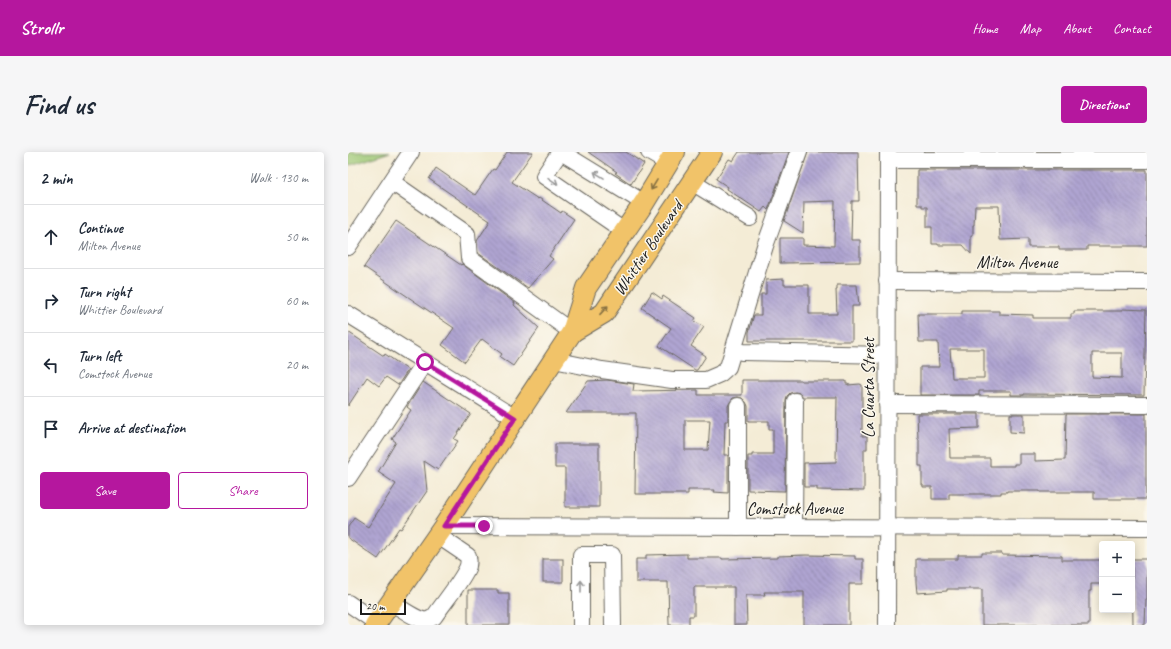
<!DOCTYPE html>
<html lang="en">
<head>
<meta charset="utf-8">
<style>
  :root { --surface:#fff; --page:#f6f6f7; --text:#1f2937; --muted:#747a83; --line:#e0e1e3; --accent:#b5179e }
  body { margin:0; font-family:Caveat,sans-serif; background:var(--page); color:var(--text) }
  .controls { position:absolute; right:12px; bottom:12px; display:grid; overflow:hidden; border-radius:4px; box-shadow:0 2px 10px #0003 }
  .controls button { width:36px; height:36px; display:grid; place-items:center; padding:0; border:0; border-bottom:1px solid var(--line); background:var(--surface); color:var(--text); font:20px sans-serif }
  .scale { position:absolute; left:12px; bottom:10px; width:46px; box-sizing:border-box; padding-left:4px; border:2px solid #1c1c1c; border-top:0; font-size:11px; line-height:14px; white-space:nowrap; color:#1c1c1c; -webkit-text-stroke:3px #fbf7ec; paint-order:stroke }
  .stop { position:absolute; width:12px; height:12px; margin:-9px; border:3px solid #b5179e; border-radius:50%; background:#fff }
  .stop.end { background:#b5179e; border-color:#fff; box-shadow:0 1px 4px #0008 }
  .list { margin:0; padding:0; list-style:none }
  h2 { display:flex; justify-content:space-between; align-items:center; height:52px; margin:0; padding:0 16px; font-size:17px }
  h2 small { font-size:13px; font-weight:400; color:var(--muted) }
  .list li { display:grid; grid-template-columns:26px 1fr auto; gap:12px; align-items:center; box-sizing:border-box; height:64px; padding:0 16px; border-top:1px solid var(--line) }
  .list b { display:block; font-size:15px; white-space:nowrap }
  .list p { margin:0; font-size:13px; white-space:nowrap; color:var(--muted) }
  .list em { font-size:13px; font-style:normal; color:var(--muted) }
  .actions { display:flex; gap:8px; padding:12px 16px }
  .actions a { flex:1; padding:9px 0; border:1px solid var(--accent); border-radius:4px; text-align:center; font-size:14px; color:var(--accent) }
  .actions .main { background:var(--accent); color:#fff }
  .icon { flex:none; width:22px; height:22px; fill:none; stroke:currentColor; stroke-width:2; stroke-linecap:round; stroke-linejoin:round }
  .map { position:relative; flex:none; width:799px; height:473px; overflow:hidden; border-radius:4px }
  header { display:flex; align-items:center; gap:24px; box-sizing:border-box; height:56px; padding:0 20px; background:var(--accent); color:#fff }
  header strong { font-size:19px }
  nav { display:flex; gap:22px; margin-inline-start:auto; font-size:14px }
  .intro { display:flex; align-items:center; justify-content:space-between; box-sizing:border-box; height:96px; padding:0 24px }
  h1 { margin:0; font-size:28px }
  .button { padding:10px 18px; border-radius:4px; background:var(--accent); color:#fff; font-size:14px; font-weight:700 }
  main { display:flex; gap:24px; padding:0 24px }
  aside { flex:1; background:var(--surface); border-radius:4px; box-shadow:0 2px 10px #0003 }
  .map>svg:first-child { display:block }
  .green { fill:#9dc774; stroke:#5c7248 }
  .building { fill:url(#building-back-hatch); fill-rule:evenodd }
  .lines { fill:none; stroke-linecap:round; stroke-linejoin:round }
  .minor-casing { stroke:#68655d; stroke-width:18 }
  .major-casing { stroke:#68655d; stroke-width:22 }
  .minor { stroke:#fff; stroke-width:16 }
  .major { stroke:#f1c369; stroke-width:20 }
  .oneway { stroke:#999 }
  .oneway2 { stroke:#867042 }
  .route { stroke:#b5179e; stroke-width:5 }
  .labels { text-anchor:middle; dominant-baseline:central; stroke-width:3; stroke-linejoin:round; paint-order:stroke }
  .street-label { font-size:17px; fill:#1c1c1c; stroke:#fbf7ec }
</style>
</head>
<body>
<header>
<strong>Strollr</strong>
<nav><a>Home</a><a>Map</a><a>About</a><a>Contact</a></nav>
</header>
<div class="intro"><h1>Find us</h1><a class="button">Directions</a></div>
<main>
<aside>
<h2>2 min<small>Walk · 130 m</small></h2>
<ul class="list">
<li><svg class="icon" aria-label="ahead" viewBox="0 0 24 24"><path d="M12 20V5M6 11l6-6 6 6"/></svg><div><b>Continue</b><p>Milton Avenue</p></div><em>50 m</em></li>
<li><svg class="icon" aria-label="right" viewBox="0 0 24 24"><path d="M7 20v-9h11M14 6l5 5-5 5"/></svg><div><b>Turn right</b><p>Whittier Boulevard</p></div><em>60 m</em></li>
<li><svg class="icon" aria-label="left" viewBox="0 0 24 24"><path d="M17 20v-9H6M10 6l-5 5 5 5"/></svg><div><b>Turn left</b><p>Comstock Avenue</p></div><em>20 m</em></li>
<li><svg class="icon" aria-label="arrive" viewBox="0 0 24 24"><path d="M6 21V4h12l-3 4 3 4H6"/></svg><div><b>Arrive at destination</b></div></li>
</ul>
<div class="actions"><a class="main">Save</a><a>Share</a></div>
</aside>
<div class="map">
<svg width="799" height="473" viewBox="0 0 799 473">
  <defs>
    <pattern id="building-back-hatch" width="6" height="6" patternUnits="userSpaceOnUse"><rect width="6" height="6" fill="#afa4d1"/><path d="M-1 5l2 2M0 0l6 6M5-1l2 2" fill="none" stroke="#8e85a9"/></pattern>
  </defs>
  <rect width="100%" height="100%" fill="#fbf7ec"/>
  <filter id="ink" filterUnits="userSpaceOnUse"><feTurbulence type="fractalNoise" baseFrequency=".025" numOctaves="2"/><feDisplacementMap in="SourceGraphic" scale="8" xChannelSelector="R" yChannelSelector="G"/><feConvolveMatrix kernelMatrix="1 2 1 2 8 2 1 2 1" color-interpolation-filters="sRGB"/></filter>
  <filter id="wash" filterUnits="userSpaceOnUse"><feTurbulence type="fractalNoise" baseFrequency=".012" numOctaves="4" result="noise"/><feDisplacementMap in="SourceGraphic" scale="16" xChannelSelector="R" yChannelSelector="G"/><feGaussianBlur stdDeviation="0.9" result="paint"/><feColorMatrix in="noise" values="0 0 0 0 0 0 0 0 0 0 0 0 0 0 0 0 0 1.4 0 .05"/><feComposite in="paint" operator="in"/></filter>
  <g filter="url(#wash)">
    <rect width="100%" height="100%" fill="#f4ecd6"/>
    <path class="green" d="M0 0H42L0 14Z"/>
    <g id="blocks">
      <g class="building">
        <path d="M159 0H185L164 30 190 47 191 46 213 61 214 59 226 67 201 104 205 107 180 136 130 101 129 89 142 69 81 27 88 16 127 43 145 17 147 18Z"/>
        <path d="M240 0H278L296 12 283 32 267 21 269 20Z"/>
        <path d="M391 0H441L420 58 417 55 413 60 379 37 380 35 368 27 381 7 385 9Z"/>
        <path d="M460 0H510L511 49H504L503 88H512V110L432 111V86H455V93L486 94 487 49 456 50 455 81 436 69Z"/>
        <path d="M569 18H799V94H739V98H711V95H680V87L652 88 651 54H627L626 73H625V84H623V102L615 93H590V92H584V75H579V55H574V53H569Z"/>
        <path d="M48 69 113 113 114 112 167 151 166 153 191 176 165 214 152 205 154 202 134 187 117 210 94 193 106 176 16 115Z"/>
        <path d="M436 127V133H461V162H489L488 138H489V133H509L511 154H504V189H401V180L406 163H413V142H418V128Z"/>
        <path d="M304 140 314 147 315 144 348 166 346 169 356 175 343 194 358 204 349 218H347L311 194 323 176 294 156Z"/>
        <path d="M774 157 798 158 796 243 676 242V243H663V239H631V243H572V215H591L590 190H571L570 162H614V159H651V162L685 163V166H723V162H726V159H774ZM602 197H636V226H604ZM744 201H774V226L744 225Z"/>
        <path d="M0 180 36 204 37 202 60 218 50 233 38 225 31 234 19 225 0 254Z"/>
        <path d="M259 228 286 232 285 239 350 238V243H394V228H453V229H498V232H500V233L512 232 514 233V284H519V297H516V339L469 338V335H456V311L488 310 489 245H455L452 241 447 240 442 241 439 244 438 249 437 339 400 338V304H404V302H425V277H421V269H400V254L398 250 394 246 390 245 385 246 382 250 380 254V269H377L376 303H380V341L366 340 367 338H340V342H287L288 261H218L240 229ZM337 268H362L360 298H337Z"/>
        <path d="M75 230 123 262 106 287 110 289 90 318 76 309 79 339 53 377 51 376 30 407 0 386V375L6 366 20 375 48 332 30 320 48 290 44 287 63 258 59 255Z"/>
        <path d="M569 262H631V276L601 277 602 306H642V314H666V312H671V302H687V309L717 308 718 262H798V347H746V340H692V339H659V340H653V342H601V347H584V335H575V333H574V314H571V287H570Z"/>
        <path d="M662 262H676V281L662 280Z"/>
        <path d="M207 292H251V355H217V316H207Z"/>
        <path d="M634 401H654V403L714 404V408H754V432H743V439H741V473H634V437H599V439L569 441 568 430V407H610V403H634Z"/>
        <path d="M339 402V406H374V407L430 406V404L458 403 507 404V407H515V432H501V473H456V440H416L417 443H398L399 473H386V435H346V464H341V473H321L320 430H288V407H298V403Z"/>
        <rect x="195" y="407" width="20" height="23"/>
        <path d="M784 407H799V447H798L797 473H785Z"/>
        <path d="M120 438H150V441H161V473H120Z"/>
      </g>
    </g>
  </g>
  <g filter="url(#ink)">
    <use href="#blocks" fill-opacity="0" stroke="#68655d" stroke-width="1"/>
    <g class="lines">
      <g class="minor-casing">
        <g id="minor">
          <path d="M212 0 196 24 276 79"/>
          <path d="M213 0 296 51"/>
          <path d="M301 0 320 11"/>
          <path d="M540 8H799"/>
          <path d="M44 30 119 82 121 106 224 180"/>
          <path d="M344 30 402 66"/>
          <path d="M0 95 63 0"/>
          <path d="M539 129 799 130"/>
          <path d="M0 162 167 266"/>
          <path d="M385 198 394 200 539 203"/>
          <path d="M206 208 254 218 324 228H358L372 222 380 215 417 94 451 0"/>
          <path d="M539 252 799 253"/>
          <path d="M0 326 77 210"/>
          <path d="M96 374 799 376"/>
          <path d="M390 375V254"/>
          <path d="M446 375 447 249"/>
          <path d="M43 450C51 455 71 470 80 468 81 468 85 465 86 465 95 451 115 428 120 414 121 410 121 408 120 404L89 383"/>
          <path d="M0 451 29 471"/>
          <path d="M233 473V403H264L265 473"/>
          <path d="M539 473 540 0"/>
        </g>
      </g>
      <g class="major-casing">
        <g id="major">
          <path d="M224 180 256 161 364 0"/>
          <path d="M27 473 96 374 224 180 238 136 296 51 327 0"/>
        </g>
      </g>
      <use href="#minor" class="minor"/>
      <use href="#major" class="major"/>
    </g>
    <defs><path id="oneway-shaft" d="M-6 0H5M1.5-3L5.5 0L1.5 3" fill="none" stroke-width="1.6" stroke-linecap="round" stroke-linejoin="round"/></defs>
    <g class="oneway">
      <use href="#oneway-shaft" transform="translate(251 23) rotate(-148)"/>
      <use href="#oneway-shaft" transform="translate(205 29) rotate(34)"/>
      <use href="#oneway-shaft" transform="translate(233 434) rotate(-90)"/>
    </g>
    <g class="oneway2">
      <use href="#oneway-shaft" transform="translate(306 33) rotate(121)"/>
      <use href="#oneway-shaft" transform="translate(256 158) rotate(-47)"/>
    </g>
  </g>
  <g class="lines" filter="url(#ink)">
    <path class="route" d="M77 210 167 266 96 374H136"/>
  </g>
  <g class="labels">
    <g class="street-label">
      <text transform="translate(300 96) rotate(-56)">Whittier Boulevard</text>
      <text x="669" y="110">Milton Avenue</text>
      <text transform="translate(520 236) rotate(-90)">La Cuarta Street</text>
      <text x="447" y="356">Comstock Avenue</text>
    </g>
  </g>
</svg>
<div class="controls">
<button>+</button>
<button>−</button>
</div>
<div class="scale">20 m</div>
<div class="stop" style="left:77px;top:210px"></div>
<div class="stop end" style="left:136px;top:374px"></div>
</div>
</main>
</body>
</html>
